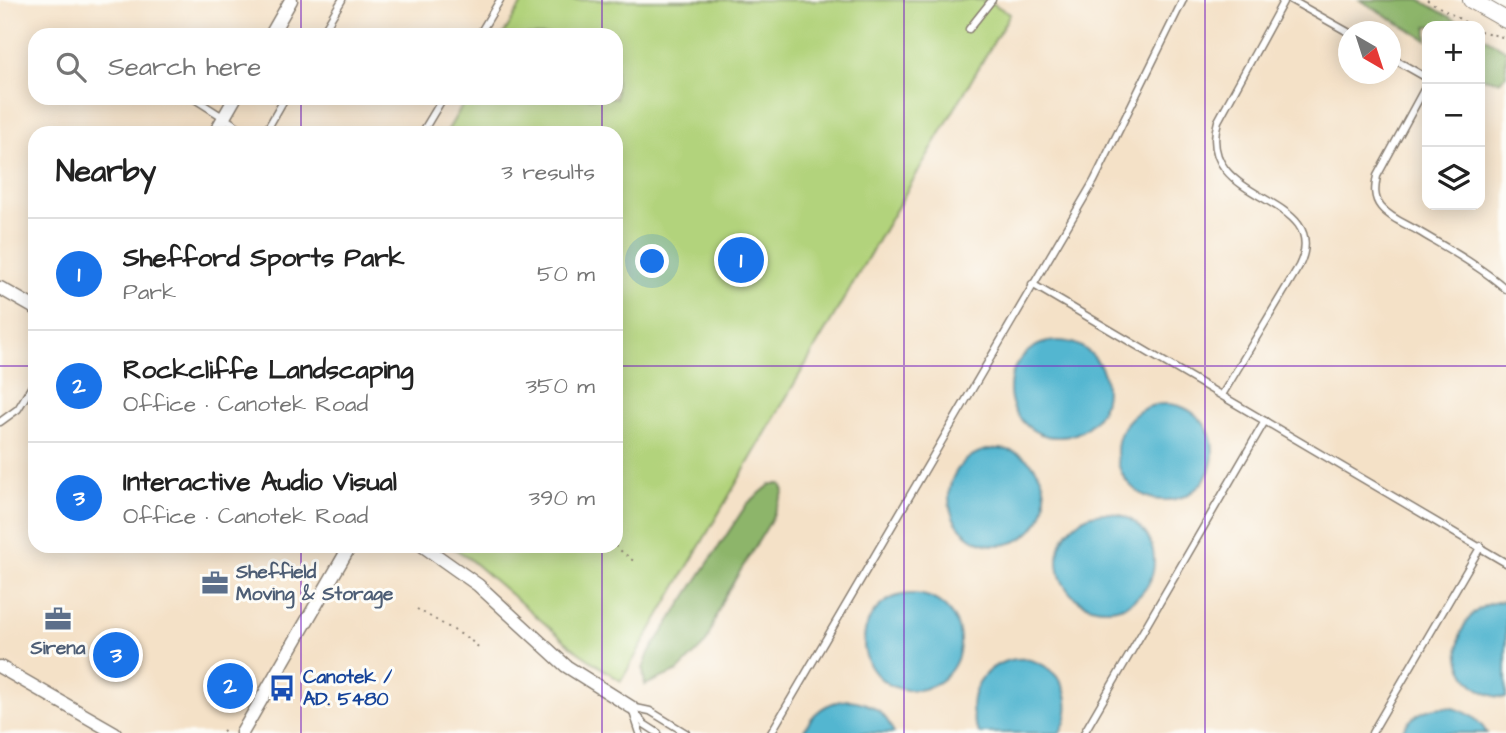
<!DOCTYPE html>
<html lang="en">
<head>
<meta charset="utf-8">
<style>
  :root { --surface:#fff; --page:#f6f6f6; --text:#222; --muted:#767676; --line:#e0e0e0; --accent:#1a73e8 }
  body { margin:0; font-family:"Architects Daughter",sans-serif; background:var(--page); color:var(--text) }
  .controls { position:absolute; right:21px; top:21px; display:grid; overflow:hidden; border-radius:14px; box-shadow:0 4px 18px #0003 }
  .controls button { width:63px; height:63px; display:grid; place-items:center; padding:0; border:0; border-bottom:2px solid var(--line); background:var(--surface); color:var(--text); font:35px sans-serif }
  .compass { position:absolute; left:1338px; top:21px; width:63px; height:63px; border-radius:50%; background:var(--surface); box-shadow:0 4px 18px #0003; rotate:141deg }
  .you { position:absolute; left:653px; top:262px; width:24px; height:24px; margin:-18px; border:5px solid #fff; border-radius:50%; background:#1a73e8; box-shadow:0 0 0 10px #1a73e833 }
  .badge { display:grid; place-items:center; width:46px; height:46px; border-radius:50%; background:var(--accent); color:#fff; font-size:23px; font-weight:700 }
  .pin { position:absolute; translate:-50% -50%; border:4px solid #fff; box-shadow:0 2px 7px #0006 }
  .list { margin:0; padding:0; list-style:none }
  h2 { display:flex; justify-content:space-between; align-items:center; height:91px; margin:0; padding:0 28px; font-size:30px }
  h2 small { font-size:23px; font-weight:400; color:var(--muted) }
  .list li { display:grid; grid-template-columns:46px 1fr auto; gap:21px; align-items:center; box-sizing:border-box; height:112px; padding:0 28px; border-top:2px solid var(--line) }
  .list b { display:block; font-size:26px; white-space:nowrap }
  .list p { margin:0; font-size:23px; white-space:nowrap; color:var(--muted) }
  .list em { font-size:23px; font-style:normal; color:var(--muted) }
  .icon { flex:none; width:38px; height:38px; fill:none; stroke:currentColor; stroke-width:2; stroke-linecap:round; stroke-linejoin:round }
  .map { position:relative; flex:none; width:1506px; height:733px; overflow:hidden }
  .search { position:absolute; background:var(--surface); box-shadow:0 4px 18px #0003; left:28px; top:28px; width:595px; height:77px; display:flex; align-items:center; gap:18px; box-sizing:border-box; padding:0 24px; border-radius:21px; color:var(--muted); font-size:26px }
  .panel { position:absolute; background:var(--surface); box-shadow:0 4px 18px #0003; left:28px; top:126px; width:595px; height:427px; border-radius:21px }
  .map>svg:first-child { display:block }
  .green { fill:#b2d37b; stroke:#67784c; stroke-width:2 }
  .forest { fill:#8db56b; stroke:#546844; stroke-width:2 }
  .water { fill:#52b6d0; stroke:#376976; stroke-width:2 }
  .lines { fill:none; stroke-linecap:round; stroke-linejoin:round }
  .service-casing { stroke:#887e72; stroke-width:9 }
  .minor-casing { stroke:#887e72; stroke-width:15 }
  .tertiary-casing { stroke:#887e72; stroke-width:18 }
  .path { stroke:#887e72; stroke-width:2; stroke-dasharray:2 5; stroke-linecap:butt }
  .service { stroke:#fff; stroke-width:6 }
  .minor { stroke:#fff; stroke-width:12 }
  .tertiary { stroke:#fff; stroke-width:16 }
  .grid { fill:none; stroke:#7b2cbf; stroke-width:2; stroke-opacity:0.55 }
  .labels { text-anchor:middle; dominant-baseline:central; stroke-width:6; stroke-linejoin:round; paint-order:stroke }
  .service-label { font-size:19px; font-weight:bold; fill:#4e5e75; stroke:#fdfcf7; text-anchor:start }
  .transit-label { font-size:19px; font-weight:bold; fill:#164399; stroke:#fdfcf7; text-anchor:start }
</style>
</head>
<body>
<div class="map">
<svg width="1506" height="733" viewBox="0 0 1506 733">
  <rect width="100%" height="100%" fill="#fdfcf7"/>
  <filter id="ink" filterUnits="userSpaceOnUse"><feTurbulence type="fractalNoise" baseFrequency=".0143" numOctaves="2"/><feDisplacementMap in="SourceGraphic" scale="14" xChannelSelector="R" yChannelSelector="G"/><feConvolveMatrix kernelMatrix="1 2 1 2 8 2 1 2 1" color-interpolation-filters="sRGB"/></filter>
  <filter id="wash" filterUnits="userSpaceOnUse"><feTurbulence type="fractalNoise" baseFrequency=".00686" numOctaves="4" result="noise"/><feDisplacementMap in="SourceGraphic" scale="28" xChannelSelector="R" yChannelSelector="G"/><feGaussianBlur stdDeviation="1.57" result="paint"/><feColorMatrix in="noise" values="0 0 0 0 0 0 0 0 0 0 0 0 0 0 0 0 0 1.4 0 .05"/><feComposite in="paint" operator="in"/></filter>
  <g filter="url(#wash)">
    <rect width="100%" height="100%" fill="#f4e1c7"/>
    <path class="green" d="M524 0H987L1010 14 621 681 578 652 466 556 450 546H616V133H446L467 98H616V35H503Z"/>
    <g class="forest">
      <path d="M1360 0H1420L1466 26H1427V40Z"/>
      <path d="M1480 35 1506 50V75L1500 81 1483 78 1480 74Z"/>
      <path d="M771 484H781L784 491 770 522 722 601 706 643 678 671 645 685 643 669 649 653 747 504Z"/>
    </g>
    <g class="water">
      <circle cx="1058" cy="389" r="48"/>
      <circle cx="1165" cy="452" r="48"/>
      <circle cx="997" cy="497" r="48"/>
      <circle cx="1106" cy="561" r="48"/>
      <circle cx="912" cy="642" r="48"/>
      <path d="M1506 601V698C1442 693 1443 604 1506 601Z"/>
      <path d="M1026 659C1062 666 1078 702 1060 733H979C959 697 985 656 1026 659Z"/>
      <path d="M849 700C871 702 886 713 894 733H803C811 713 827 701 849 700Z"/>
      <path d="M1444 707C1463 708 1477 717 1487 733H1401C1410 716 1425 708 1444 707Z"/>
    </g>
  </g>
  <g filter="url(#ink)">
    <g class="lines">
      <g class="service-casing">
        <g id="service">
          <path d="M1291 0 1348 32"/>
          <path d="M969 29 992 0"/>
          <path d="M321 35 342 0"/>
          <path d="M479 35 500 0"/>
          <path d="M1390 57 1427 78"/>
          <path d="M1427 84 1377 176C1375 187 1373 197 1381 207 1390 218 1406 224 1418 231 1448 249 1480 266 1506 289"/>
          <path d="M193 98 248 133"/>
          <path d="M265 133 285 98"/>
          <path d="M422 133 443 98"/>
          <path d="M1032 284 1506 563"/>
          <path d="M1222 395 1299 266C1335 192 1193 206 1218 121L1284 0"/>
          <path d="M0 422 18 409 35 381"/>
          <path d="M631 707 650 711 686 733"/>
          <path d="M631 707 644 724 658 733"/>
          <path d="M633 712 640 733"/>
          <path d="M771 733 1094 181 1183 0"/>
          <path d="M1084 733 1265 421"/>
          <path d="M1372 733 1481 546"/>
        </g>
      </g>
      <g class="minor-casing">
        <g id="minor">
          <path d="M271 35 291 0"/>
          <path d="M215 133 235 98"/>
          <path d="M0 288 35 308"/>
          <path d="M423 546 478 585 566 666 631 707"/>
          <path d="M0 667 115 733"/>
          <path d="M242 733 350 546"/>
        </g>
      </g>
      <g class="tertiary-casing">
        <path id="tertiary" d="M1471 0 1506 20"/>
      </g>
      <g class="path">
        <path d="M1427 0 1472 26"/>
        <path d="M1480 31 1506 38"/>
        <path d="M615 546 636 563"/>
        <path d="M417 609 469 639 482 650"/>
        <path d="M223 730 226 733"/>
      </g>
      <use href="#service" class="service"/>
      <use href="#minor" class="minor"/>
      <use href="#tertiary" class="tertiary"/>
    </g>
  </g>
  <path class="grid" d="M301 0V35M602 0V35M904 0V733M1205 0V733M301 98V133M602 98V133M0 366H35M616 366H1506M301 546V733M602 546V733"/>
  <defs>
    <g id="office-bare" transform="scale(2.1)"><path d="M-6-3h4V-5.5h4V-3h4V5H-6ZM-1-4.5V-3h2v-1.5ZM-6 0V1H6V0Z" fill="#5c6f8a" stroke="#fdfcf7" stroke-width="2.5" paint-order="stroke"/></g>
    <g id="bus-bare" transform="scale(2.1)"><path d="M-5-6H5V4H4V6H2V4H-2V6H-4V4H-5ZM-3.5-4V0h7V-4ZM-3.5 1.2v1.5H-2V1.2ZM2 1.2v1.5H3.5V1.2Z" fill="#1a4fb4" stroke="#fdfcf7" stroke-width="2.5" paint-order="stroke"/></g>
  </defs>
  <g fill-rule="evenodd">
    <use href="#office-bare" x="215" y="583"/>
    <use href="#office-bare" x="58" y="619"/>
    <use href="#bus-bare" x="282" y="688"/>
  </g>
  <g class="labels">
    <g class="service-label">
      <text x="236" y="572">Sheffield<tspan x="236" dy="22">Moving &amp; Storage</tspan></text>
      <text x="58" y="648" text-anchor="middle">Sirena</text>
    </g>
    <g class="transit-label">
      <text x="303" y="677">Canotek /<tspan x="303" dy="22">AD. 5480</tspan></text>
    </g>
  </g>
</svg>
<div class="controls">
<button>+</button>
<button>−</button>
<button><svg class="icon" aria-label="layers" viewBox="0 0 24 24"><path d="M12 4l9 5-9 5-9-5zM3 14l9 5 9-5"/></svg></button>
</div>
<svg class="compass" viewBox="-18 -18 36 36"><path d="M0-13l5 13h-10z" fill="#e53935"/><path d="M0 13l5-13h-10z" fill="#767676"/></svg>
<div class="you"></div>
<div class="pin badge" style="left:741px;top:260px">1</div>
<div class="pin badge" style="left:230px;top:686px">2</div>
<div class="pin badge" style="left:116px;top:655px">3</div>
<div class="search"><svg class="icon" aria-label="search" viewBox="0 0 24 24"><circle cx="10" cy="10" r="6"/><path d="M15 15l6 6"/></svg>Search here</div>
<section class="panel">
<h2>Nearby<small>3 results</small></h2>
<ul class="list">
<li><span class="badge">1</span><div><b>Shefford Sports Park</b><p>Park</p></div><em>50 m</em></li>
<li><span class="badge">2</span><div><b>Rockcliffe Landscaping</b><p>Office · Canotek Road</p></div><em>350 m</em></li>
<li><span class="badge">3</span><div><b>Interactive Audio Visual</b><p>Office · Canotek Road</p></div><em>390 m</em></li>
</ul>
</section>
</div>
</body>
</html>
